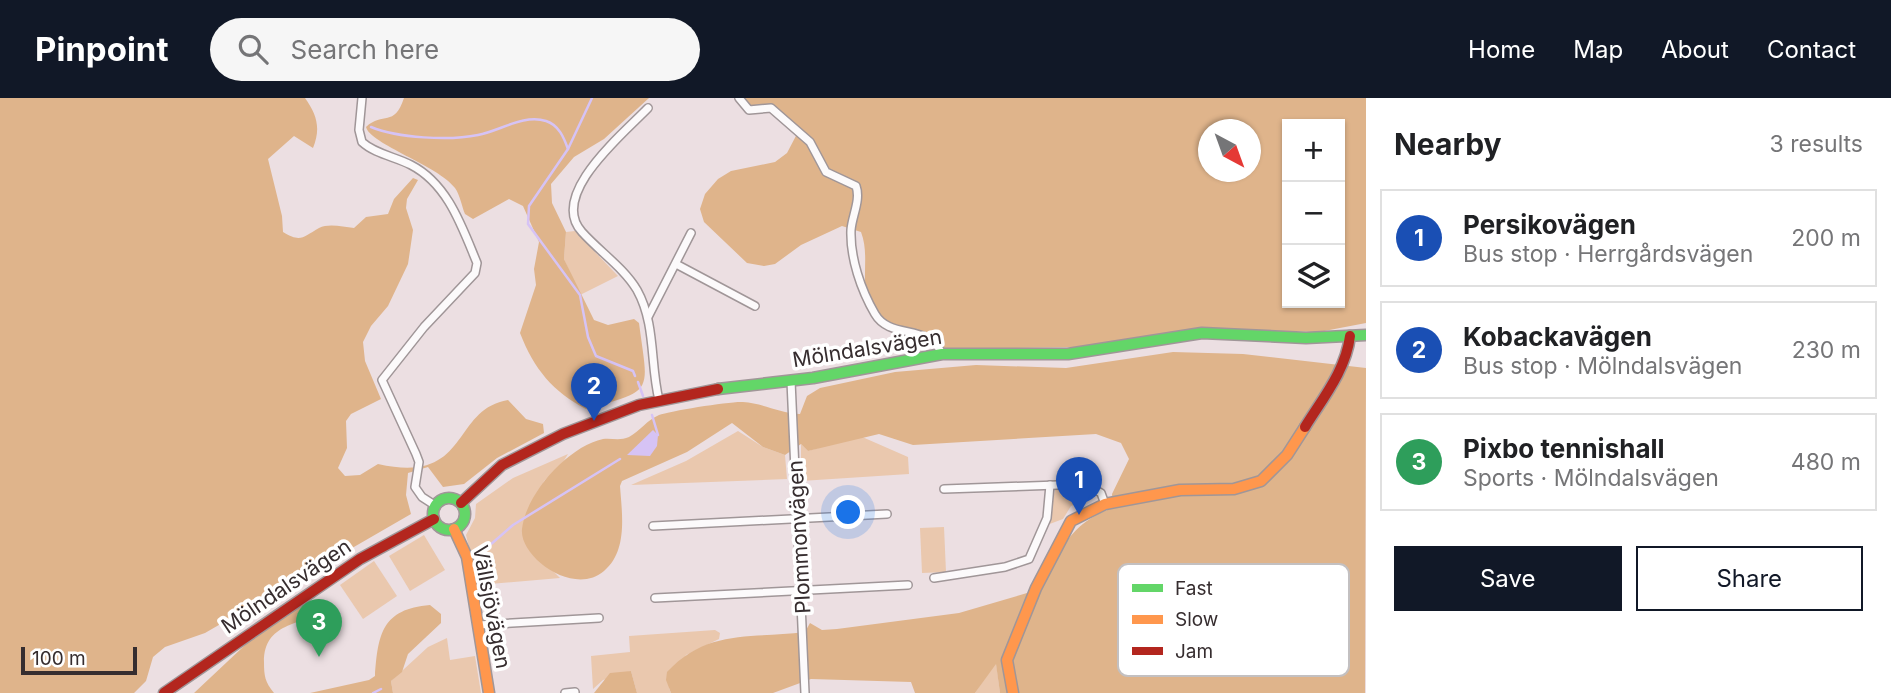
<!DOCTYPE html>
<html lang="en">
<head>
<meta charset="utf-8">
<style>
  :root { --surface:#fff; --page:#f6f6f6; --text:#202124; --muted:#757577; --line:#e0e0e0; --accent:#111827 }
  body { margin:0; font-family:Inter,sans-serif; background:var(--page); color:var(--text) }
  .controls { position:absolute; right:21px; top:21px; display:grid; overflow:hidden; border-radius:0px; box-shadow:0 2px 5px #0004 }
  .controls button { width:63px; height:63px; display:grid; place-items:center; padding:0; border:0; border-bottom:2px solid var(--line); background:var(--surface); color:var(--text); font:35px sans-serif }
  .compass { position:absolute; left:1198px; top:21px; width:63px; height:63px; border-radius:50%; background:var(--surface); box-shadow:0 2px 5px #0004; rotate:139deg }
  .scale { position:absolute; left:21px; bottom:18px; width:116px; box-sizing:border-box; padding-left:7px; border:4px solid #362d2f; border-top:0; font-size:19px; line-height:24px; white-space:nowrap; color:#362d2f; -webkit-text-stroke:5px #fff; paint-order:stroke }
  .you { position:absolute; left:849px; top:415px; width:24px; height:24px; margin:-18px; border:5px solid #fff; border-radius:50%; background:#1a73e8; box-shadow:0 0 0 10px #1a73e833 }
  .badge { display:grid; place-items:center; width:46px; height:46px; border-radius:50%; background:var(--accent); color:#fff; font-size:23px; font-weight:700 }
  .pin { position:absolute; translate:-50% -58px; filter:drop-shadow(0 2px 4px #0008) }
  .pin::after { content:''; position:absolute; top:37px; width:24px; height:21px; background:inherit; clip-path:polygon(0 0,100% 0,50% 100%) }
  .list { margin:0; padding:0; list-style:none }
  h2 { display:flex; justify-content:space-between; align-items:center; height:91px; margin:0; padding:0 28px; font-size:30px }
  h2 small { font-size:23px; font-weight:400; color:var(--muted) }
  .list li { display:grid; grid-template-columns:46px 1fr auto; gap:21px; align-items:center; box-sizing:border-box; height:98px; margin:0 14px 14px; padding:0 14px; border:2px solid var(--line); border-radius:0px }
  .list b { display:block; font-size:26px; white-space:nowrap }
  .list p { margin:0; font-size:23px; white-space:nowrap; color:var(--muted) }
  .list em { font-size:23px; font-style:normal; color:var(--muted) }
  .actions { display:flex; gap:14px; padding:21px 28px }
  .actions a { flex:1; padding:16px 0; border:2px solid var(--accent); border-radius:0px; text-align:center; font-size:24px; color:var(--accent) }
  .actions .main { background:var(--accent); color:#fff }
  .icon { flex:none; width:38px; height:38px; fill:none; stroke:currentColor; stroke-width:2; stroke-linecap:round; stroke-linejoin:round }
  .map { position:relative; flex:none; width:1366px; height:595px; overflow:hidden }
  header { display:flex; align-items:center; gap:42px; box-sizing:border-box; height:98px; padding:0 35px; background:var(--accent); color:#fff }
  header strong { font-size:33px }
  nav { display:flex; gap:38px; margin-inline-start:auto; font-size:24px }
  .search { width:490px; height:63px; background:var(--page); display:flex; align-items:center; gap:18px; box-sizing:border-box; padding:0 24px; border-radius:38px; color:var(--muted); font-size:26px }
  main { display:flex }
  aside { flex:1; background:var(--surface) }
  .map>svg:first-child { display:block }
  .green { fill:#eac8ae }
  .forest { fill:#dfb48b; fill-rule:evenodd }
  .water { fill:#d6c3f5 }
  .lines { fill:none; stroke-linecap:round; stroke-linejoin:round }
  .stream { stroke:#d6c3f5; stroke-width:2.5 }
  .street-casing { stroke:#a09698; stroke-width:10 }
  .fast-casing { stroke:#a09698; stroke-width:13 }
  .slow-casing { stroke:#a09698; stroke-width:13 }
  .jam-casing { stroke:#a09698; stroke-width:13 }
  .street { stroke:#fcfafb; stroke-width:7 }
  .fast { stroke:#63d668; stroke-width:10 }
  .slow { stroke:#ff974d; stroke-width:10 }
  .jam { stroke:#b3261e; stroke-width:10 }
  .labels { text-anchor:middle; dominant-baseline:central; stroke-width:7; stroke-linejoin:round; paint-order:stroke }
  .street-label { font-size:21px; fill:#362d2f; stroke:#fff }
  .key { fill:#fff; stroke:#c3c0c1; stroke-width:2 }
  .key-label { font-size:19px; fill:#362d2f }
</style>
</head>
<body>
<header>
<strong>Pinpoint</strong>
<div class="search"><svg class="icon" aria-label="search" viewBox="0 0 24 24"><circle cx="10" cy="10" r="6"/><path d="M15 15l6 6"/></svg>Search here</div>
<nav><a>Home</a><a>Map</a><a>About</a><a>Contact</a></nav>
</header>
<main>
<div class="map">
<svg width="1366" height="595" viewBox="0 0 1366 595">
  <rect width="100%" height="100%" fill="#ecdfe2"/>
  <g class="green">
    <path d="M575 133 618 178 580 197 564 161 566 134Z"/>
    <path d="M738 333 763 349 785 357 787 381 631 387 686 363Z"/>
    <path d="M860 338 908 359 909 376 801 383V346L808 353Z"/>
    <path d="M568 356 560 369 544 383 525 445 560 480 478 487 466 437 475 420 476 406 513 380Z"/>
    <path d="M1081 389 1094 398 1071 408 1063 421 1047 427 1055 392Z"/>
    <path d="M944 429 946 474 922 475 920 430Z"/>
    <path d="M424 437 445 472 410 493 389 458Z"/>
    <path d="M374 463 397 498 363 521 340 487Z"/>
    <path d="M715 532 720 535 719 541 686 557 669 590 671 595H637L631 573 603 582 593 591 591 558 630 554 629 538Z"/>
    <path d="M447 540 450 562 475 558 481 595H393L391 583 428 549Z"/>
    <path d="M996 564 1000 595H975Z"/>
  </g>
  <g class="forest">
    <path d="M0 0H305C317 17 321 30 313 50L294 38 268 61 282 118 283 134C301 145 303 139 319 130 329 125 343 129 354 130L366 119 388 116 394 101 413 80 418 82 407 101 406 110 413 132 408 166 388 208 371 228 363 244 365 263 381 301 351 316 346 323 347 350 338 370 345 378 360 377 378 366C471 387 450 312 508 302L526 321 543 326 544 335 497 360 464 386 443 389 428 369 408 375 406 397 411 416 205 535 165 549 153 559 146 583 134 595H0Z"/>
    <path d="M404 0H649L604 41 574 59 551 86 552 105 566 134 564 161 594 222 608 227 634 221 639 225C648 295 656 292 586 311 553 294 534 271 520 235L536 187 534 171 539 144 523 108 509 101 473 121 465 116C462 109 460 97 455 90 439 68 370 46 366 29 383 13 394 30 404 0Z"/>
    <path d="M742 0H1366V225L1319 234 1191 231 1085 249 943 251C921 218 893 242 872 209 858 187 871 160 861 134L842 128 801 147 775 166 764 168 747 165 704 124 700 111 705 96 718 81 731 73 775 64 787 55 798 34 769 12 753 11 744 6ZM1287 26H1340V205H1287ZM1209 32H1251V74H1209Z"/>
    <path d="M1173 254 1243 256 1366 270 1365 595H1000L996 566 975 595H915L911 584 811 581 773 595H671L666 582 667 574C708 530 752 541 805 534L810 525 822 532 837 531 959 515 1027 495H1040C1057 456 1070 424 1113 410L1112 396 1129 361 1121 345 1096 336 913 347 879 336 808 353 801 346 785 357 763 349 732 325 687 354 622 383 620 388C622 416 628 453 604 473 574 499 519 459 522 431 526 395 569 348 603 341 612 340 620 343 629 339 640 333 647 322 659 317 670 313 731 303 743 304 762 305 779 315 800 316L807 298 820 290 895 274 976 267 1066 270Z"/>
    <path d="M319 501 327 511C300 528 264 524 264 564 264 578 265 584 274 595H194L262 531 298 506Z"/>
    <path d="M430 507 441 516V525L408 556 402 574 391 583 393 595H310L369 582 375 578C378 536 382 511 430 507Z"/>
    <path d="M631 573 637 595H594L610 575Z"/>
  </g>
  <path class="water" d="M653 332 658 337 657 348 650 358 627 357Z"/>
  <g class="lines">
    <g class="stream">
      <path d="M592 0 568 51 529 108 528 126 580 197 588 239 596 258 633 273 635 278"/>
      <path d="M371 29C398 40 449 43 478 37 500 33 523 16 546 23 559 27 564 40 568 51"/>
      <path d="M638 284 643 298"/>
      <path d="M652 317 658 337"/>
      <path d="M475 460 513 427 620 361"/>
      <path d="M373 595 381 591"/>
    </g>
    <g class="street-casing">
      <g id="street">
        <path d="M362 0 359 32 362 44C375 56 396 59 411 67 448 86 462 129 477 165L475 175 424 229 382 282 416 356 419 364 415 389 422 399 436 408"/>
        <path d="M739 0 749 12 771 10 810 44 826 74 856 88C861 102 852 118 851 132 850 160 861 192 875 216 890 242 929 225 942 256"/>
        <path d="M648 10C623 36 548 97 582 134 600 154 624 170 637 192 656 226 650 266 659 302"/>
        <path d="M676 166 755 208"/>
        <path d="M648 219 691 135"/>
        <path d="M791 283 805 595"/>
        <path d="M944 391 1085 386 1101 395 1105 406"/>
        <path d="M653 428 887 416"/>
        <path d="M934 480 1005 469 1029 461 1047 420 1050 387"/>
        <path d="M655 500 908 487"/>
        <path d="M478 527 599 520"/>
        <path d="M565 595 575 594"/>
      </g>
    </g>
    <g class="fast-casing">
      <g id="fast">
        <path d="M718 291 813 280 942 256H1068L1202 235 1306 240 1366 237"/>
        <circle cx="449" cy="416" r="16"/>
      </g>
    </g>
    <g class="slow-casing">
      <g id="slow">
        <path d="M454 431 467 459 489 595"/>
        <path d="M1013 595 1007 562 1036 490 1071 423 1105 406 1180 392 1234 391 1261 383 1287 357 1305 329"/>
      </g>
    </g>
    <g class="jam-casing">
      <g id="jam">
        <path d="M1305 329C1323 300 1346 272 1350 238"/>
        <path d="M461 405 502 367 563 336 639 307 718 291"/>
        <path d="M164 595 360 461 434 421"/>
      </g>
    </g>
    <use href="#street" class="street"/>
    <use href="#fast" class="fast"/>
    <use href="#slow" class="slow"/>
    <use href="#jam" class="jam"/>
  </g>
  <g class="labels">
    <g class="street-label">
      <text transform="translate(867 250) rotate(-9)">Mölndalsvägen</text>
      <text transform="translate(799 439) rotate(-93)">Plommonvägen</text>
      <text transform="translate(286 488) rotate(-34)">Mölndalsvägen</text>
      <text transform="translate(492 509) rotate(79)">Vällsjövägen</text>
    </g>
  </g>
  <rect x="1118" y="466" width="231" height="112" rx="10" class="key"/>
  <rect x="1132" y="486" width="31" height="8" fill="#63d668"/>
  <rect x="1132" y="517" width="31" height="9" fill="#ff974d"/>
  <rect x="1132" y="549" width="31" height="8" fill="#b3261e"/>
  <g class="key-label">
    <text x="1175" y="497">Fast</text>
    <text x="1175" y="528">Slow</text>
    <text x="1175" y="560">Jam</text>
  </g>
</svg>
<div class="controls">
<button>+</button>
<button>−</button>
<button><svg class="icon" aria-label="layers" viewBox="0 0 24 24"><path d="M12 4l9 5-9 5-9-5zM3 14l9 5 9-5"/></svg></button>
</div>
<svg class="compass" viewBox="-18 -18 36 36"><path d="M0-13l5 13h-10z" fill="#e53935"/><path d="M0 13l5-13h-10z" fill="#757577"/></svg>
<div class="scale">100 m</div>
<div class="you"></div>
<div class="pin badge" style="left:1079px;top:417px;background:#1a4fb4">1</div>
<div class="pin badge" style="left:594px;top:323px;background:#1a4fb4">2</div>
<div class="pin badge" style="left:319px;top:559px;background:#2e9e5b">3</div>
</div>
<aside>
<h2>Nearby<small>3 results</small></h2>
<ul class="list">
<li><span class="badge" style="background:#1a4fb4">1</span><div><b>Persikovägen</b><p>Bus stop · Herrgårdsvägen</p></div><em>200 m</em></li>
<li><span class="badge" style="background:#1a4fb4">2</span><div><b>Kobackavägen</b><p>Bus stop · Mölndalsvägen</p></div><em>230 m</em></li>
<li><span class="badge" style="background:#2e9e5b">3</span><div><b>Pixbo tennishall</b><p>Sports · Mölndalsvägen</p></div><em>480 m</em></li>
</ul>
<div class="actions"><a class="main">Save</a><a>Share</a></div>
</aside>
</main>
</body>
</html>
